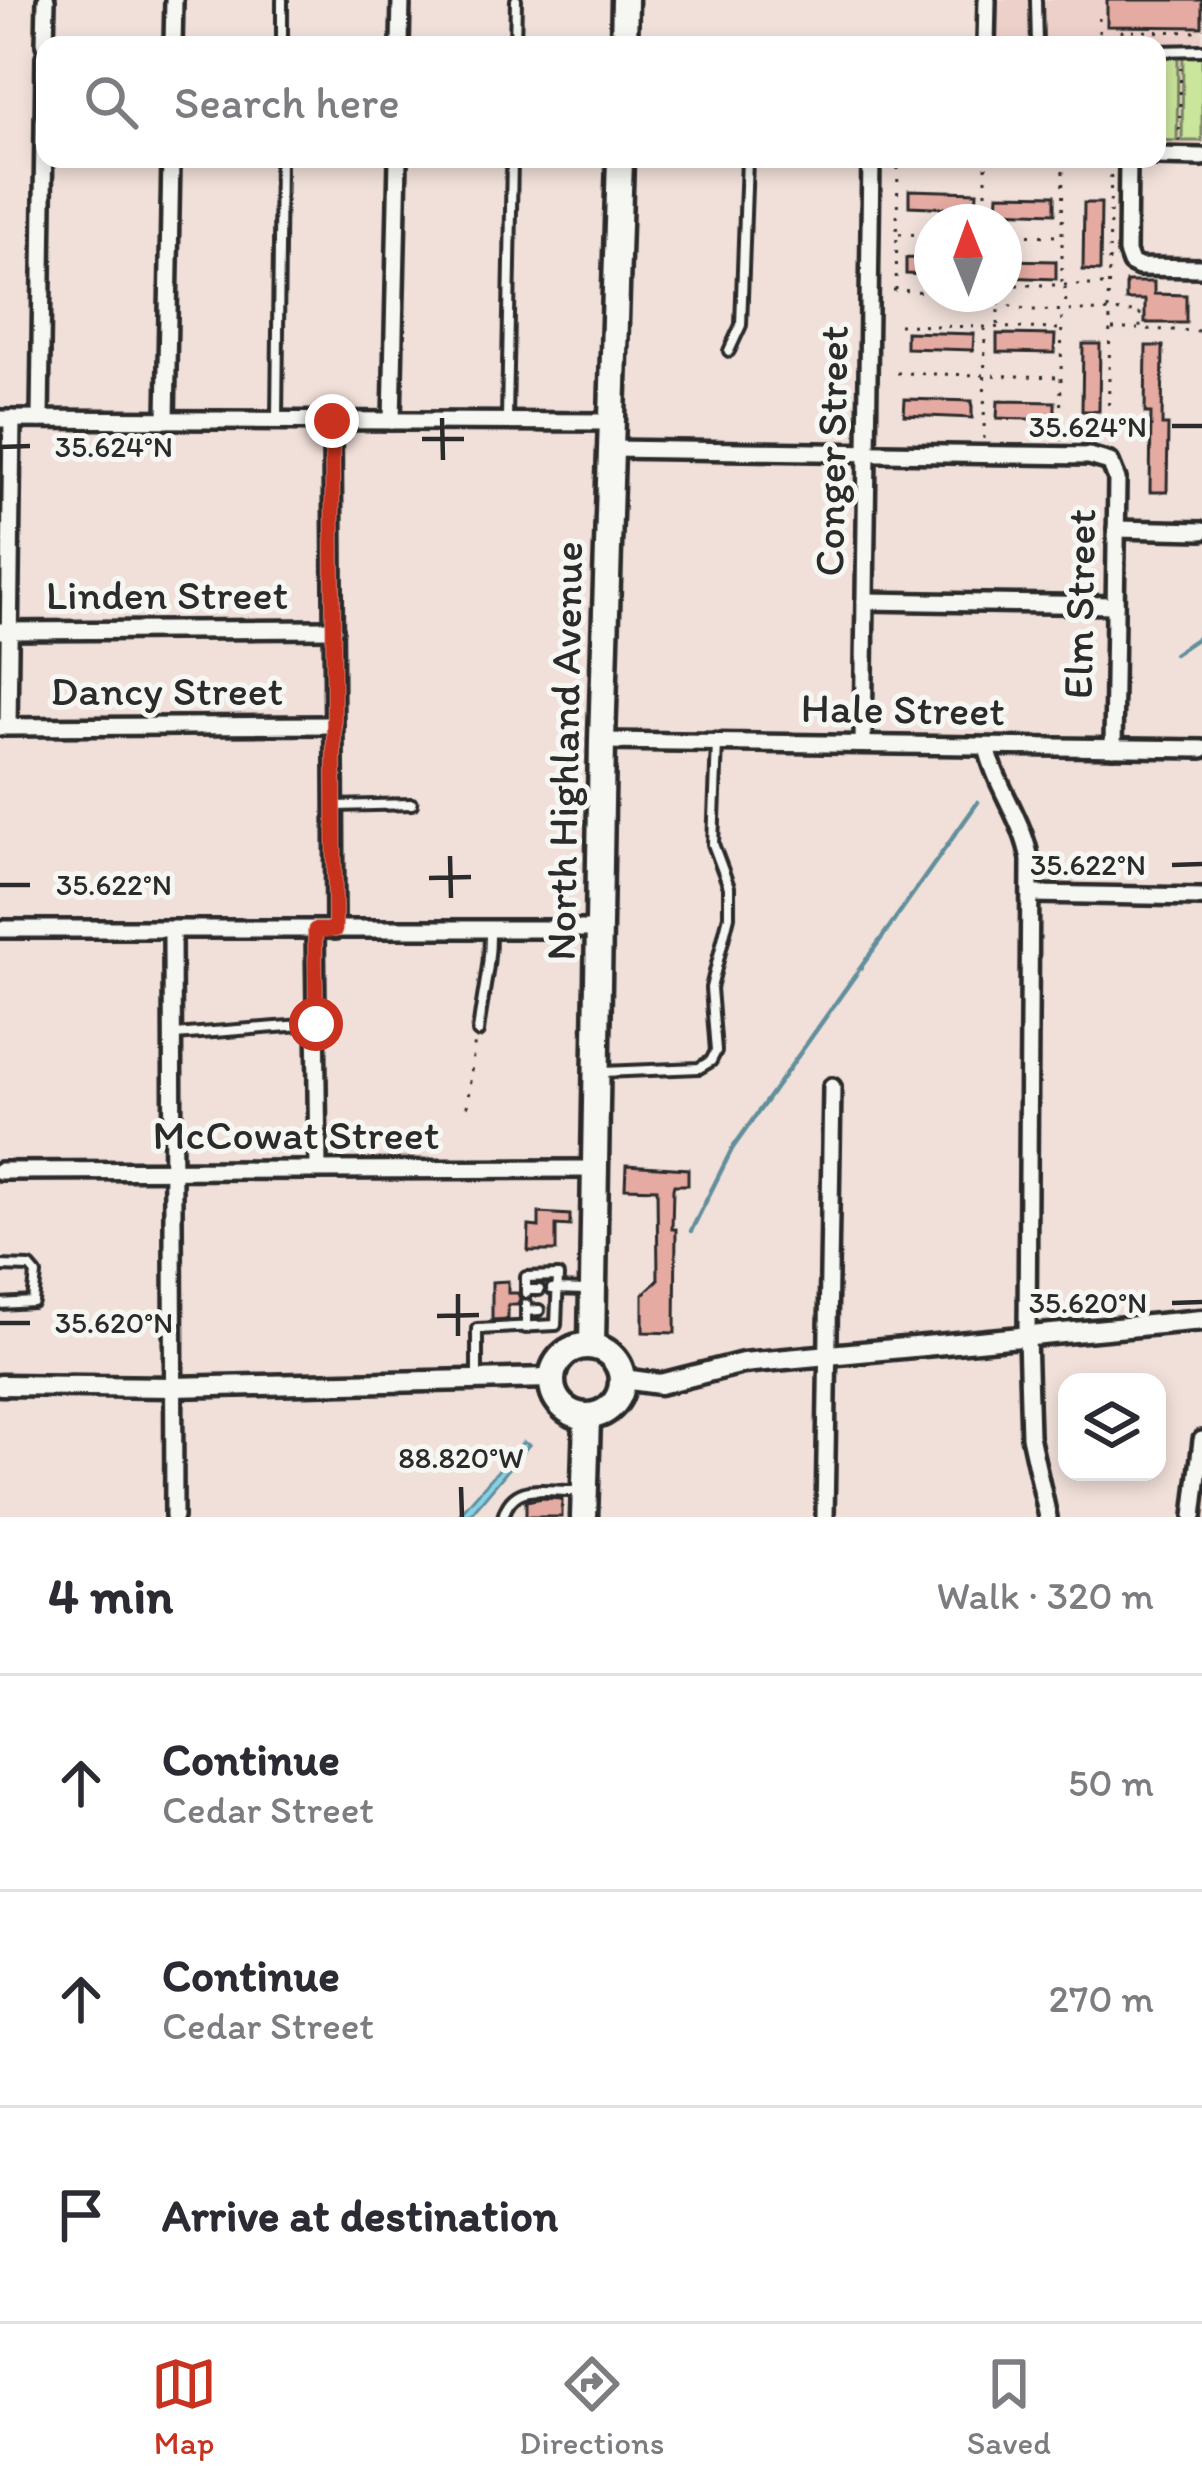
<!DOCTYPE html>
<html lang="en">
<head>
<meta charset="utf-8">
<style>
  :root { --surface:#fff; --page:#f7f7f7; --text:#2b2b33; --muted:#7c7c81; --line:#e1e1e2; --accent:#c8321e }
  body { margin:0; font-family:Itim,sans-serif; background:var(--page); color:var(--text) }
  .controls { position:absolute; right:36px; bottom:36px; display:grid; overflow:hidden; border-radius:24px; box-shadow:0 6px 18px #0003 }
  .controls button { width:108px; height:108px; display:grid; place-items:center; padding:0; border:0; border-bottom:3px solid var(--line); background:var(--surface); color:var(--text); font:60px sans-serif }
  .compass { position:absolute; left:914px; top:204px; width:108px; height:108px; border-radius:50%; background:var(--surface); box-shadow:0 6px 18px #0003; rotate:359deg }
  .stop { position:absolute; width:36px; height:36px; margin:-27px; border:9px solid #c8321e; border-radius:50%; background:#fff }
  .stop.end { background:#c8321e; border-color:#fff; box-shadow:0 3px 12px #0008 }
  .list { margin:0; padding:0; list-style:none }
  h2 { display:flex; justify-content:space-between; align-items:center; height:156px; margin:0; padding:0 48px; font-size:51px }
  h2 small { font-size:39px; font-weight:400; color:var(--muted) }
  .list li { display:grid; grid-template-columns:78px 1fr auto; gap:36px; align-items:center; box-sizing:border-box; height:216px; padding:0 48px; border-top:3px solid var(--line) }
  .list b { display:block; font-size:45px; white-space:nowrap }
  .list p { margin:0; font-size:39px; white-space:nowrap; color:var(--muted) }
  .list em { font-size:39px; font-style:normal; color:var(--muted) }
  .icon { flex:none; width:66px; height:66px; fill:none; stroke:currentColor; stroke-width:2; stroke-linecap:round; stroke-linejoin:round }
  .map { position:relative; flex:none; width:1202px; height:1517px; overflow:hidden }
  .search { position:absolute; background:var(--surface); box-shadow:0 6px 18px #0003; left:36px; right:36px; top:36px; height:132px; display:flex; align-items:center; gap:30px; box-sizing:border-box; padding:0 42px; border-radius:24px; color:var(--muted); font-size:45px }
  .sheet { height:804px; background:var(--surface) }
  nav { display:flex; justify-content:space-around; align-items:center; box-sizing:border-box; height:168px; border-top:3px solid var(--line); background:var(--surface); font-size:33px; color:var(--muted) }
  nav a { display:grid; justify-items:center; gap:6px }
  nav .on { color:var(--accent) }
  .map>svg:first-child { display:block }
  .built { fill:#edd0c9 }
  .green { fill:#cae59c; stroke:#7a8864; stroke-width:3 }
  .water { fill:#87d2e7; stroke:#628f9c; stroke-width:3 }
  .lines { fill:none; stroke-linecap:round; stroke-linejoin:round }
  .stream { stroke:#628f9c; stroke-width:4.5 }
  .building { fill:#e5aba2; stroke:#2b2b2b; stroke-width:3 }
  .service-casing { stroke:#2b2b2b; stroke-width:16 }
  .minor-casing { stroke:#2b2b2b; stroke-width:24 }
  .tertiary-casing { stroke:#2b2b2b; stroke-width:27 }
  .primary-casing { stroke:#2b2b2b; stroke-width:33 }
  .path { stroke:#2b2b2b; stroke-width:3; stroke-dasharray:3 9; stroke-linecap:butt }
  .service { stroke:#f6f6f2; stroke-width:8 }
  .minor { stroke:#f6f6f2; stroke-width:15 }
  .tertiary { stroke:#f6f6f2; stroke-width:18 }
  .primary { stroke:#f6f6f2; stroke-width:24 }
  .route { stroke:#c8321e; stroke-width:15 }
  .ticks { fill:none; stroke:#2b2b2b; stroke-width:4.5 }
  .labels { text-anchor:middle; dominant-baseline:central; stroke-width:10; stroke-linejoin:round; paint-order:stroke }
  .street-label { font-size:42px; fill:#2b2b2b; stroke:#f6f6f2 }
  .ticks-label { font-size:30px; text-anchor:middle; fill:#2b2b2b; stroke:#f6f6f2; stroke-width:10; stroke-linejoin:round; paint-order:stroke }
</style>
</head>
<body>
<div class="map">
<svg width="1202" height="1517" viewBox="0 0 1202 1517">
  <rect width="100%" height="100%" fill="#f1e0da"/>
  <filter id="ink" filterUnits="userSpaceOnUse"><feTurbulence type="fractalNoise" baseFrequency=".00833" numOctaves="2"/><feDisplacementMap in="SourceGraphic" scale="24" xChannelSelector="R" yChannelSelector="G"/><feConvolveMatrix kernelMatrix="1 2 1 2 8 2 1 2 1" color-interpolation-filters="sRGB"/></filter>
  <g filter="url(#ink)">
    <path class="built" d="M996 0H1202V147H1157V45H996Z"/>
    <g class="green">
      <path d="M1178 54 1177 141 1157 140V57Z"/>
      <path d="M1183 54 1202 56V141H1182Z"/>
    </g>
    <path class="water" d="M523 1442 529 1445 471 1514 457 1517Z"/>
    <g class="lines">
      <g class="stream">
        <path d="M1174 654 1202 635"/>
        <path d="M691 1231 732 1149 978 802"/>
      </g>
    </g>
    <g class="building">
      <path d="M1107 0H1202V27L1107 26Z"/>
      <path d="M909 190 977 192 976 209 909 206Z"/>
      <path d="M998 194 1055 195V213L997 211Z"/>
      <path d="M1084 203H1101L1100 271 1083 270Z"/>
      <path d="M906 258 932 259V275L906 274Z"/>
      <path d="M1004 260 1056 261V279L1004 277Z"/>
      <path d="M1126 282H1154V294L1186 295V323H1145V300H1126Z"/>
      <path d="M906 332 974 334 973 350 906 348Z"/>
      <path d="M997 334 1055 335 1054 353 997 352Z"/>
      <path d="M1083 344H1100L1099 411H1082Z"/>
      <path d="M1146 346H1163L1162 425H1168L1167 492H1150L1151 413H1145Z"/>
      <path d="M905 399 972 401V418L904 415Z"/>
      <path d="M998 401 1055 402V420L997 418Z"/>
      <path d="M626 1165 688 1169V1185H674L673 1189 672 1229H676L675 1333 643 1332V1294L658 1280 657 1189 625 1188Z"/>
      <path d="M539 1213 570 1215V1226L556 1225V1251H528L529 1226 539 1227Z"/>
      <path d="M508 1281V1293H518L520 1299 518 1305H508V1319L492 1320V1282Z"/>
      <path d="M543 1498 562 1499V1517H526V1501Z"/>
    </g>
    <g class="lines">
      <g class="service-casing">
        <g id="service">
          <path d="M1036 0 1037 45"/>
          <path d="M282 45V0"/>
          <path d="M515 45 516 0"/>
          <path d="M1157 51 1202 50"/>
          <path d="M729 351 741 325 747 159"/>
          <path d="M277 419 280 159"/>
          <path d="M507 419 512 159"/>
          <path d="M336 806 412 804"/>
          <path d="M478 1032C482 997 491 964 490 929"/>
          <path d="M175 1035 315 1024"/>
          <path d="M603 1072 699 1068 711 1061 716 1051 711 988 729 916V887L713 844 717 743"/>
          <path d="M0 1266 30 1267 36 1274 33 1302 0 1304"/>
          <path d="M552 1289 587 1290"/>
          <path d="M526 1290H539"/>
          <path d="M526 1305V1328"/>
          <path d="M526 1311 539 1310"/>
          <path d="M477 1379V1329L556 1325 558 1276 526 1277V1293"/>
          <path d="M503 1517C513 1480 546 1492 577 1491"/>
        </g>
      </g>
      <g class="minor-casing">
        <g id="minor">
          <path d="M45 45 46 0"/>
          <path d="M173 45 174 0"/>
          <path d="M400 45 401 0"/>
          <path d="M986 45 987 0"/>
          <path d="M1157 156 1202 157"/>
          <path d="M1128 159 1127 252 1131 263 1139 267 1202 268"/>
          <path d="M0 419 612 422"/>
          <path d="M40 419 45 57"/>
          <path d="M166 420 171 159"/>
          <path d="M332 421 335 930"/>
          <path d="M392 421 398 159"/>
          <path d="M611 449 1089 456 1110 462 1117 479 1113 748"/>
          <path d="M1116 529 1202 531"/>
          <path d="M865 601 1115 605"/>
          <path d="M0 631 334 629"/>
          <path d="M8 726 12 419"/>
          <path d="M0 727 334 725"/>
          <path d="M602 741 1202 749"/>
          <path d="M863 744 871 159"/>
          <path d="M987 747C996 787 1023 819 1030 860L1027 1337 1030 1436 1048 1517"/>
          <path d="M1032 894 1202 897"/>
          <path d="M0 929H598"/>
          <path d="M172 930 174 1517"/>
          <path d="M315 930 318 1169"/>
          <path d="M0 1171 592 1169"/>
          <path d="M825 1517 832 1087"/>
          <path d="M1193 1517 1202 1440"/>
        </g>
      </g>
      <g class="tertiary-casing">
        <g id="tertiary">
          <path d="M623 1379 660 1384 743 1363 1202 1320"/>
          <path d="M0 1385 173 1387 552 1378"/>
        </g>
      </g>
      <g class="primary-casing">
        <g id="primary">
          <path d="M624 45 625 0"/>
          <circle cx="587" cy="1381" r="35"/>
          <path d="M592 1346 602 741 620 159"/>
          <path d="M584 1517 587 1417"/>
        </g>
      </g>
      <g class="path">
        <path d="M1099 45V10"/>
        <path d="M1123 45 1122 31 1202 32"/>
        <path d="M1179 142 1181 62"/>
        <path d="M986 166V222"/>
        <path d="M899 234 932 235"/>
        <path d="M1004 235 1062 236 1063 167"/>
        <path d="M1062 282V238"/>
        <path d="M1004 285H1108"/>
        <path d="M1065 287 1066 307"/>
        <path d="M893 290 932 292"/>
        <path d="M896 290 898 165"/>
        <path d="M949 294 986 300V294"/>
        <path d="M986 300 1029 310 1140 312V329L1202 331"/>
        <path d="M1108 310 1111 167"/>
        <path d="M899 325 1061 329"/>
        <path d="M998 325V305"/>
        <path d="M1112 329H1138"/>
        <path d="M897 373 1061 377"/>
        <path d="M984 439 985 329"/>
        <path d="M1060 441 1062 312"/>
        <path d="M1108 441 1110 313"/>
        <path d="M467 1107 475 1039"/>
      </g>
      <use href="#service" class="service"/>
      <use href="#minor" class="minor"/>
      <use href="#tertiary" class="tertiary"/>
      <use href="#primary" class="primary"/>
    </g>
  </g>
  <g class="lines" filter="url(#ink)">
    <path class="route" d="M316 1024 315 930H335L332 421"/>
  </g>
  <path class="ticks" d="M442 418 443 460M1172 426H1202M422 439H464M0 447 30 446M450 856 451 898M1172 865 1202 864M429 878 471 877M0 885H30M458 1294V1336M1172 1303 1202 1302M437 1316 479 1315M0 1323H30M461 1487 462 1517"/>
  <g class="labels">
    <g class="street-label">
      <text transform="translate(831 451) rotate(-89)">Conger Street</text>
      <text x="167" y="594">Linden Street</text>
      <text transform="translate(1079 604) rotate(-89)">Elm Street</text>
      <text x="167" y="690">Dancy Street</text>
      <text transform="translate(903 709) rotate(1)">Hale Street</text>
      <text transform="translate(564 751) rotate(-89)">North Highland Avenue</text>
      <text x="296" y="1134">McCowat Street</text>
    </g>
  </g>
  <g class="ticks-label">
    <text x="1088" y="437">35.624°N</text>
    <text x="114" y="457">35.624°N</text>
    <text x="1088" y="875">35.622°N</text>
    <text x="114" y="895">35.622°N</text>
    <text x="1088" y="1313">35.620°N</text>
    <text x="114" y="1333">35.620°N</text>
    <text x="461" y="1468">88.820°W</text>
  </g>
</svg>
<div class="controls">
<button><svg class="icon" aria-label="layers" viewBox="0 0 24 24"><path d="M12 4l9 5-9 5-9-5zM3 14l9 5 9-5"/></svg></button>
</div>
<svg class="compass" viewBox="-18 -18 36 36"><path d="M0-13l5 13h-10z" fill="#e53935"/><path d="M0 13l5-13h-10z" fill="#7c7c81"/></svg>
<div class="stop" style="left:316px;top:1024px"></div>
<div class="stop end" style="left:332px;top:421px"></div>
<div class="search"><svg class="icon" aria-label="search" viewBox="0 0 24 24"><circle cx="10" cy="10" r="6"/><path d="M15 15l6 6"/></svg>Search here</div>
</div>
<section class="sheet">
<h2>4 min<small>Walk · 320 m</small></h2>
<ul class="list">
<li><svg class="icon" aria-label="ahead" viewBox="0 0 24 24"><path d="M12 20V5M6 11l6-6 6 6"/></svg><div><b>Continue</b><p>Cedar Street</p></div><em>50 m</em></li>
<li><svg class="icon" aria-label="ahead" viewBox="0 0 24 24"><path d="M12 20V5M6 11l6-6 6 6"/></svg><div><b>Continue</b><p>Cedar Street</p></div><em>270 m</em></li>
<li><svg class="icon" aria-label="arrive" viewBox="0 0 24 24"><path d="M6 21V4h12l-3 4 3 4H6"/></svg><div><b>Arrive at destination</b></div></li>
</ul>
</section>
<nav>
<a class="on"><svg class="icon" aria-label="map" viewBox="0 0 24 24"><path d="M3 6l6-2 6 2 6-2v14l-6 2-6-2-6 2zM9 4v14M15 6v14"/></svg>Map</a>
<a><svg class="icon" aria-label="directions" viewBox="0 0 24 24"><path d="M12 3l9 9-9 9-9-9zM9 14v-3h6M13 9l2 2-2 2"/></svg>Directions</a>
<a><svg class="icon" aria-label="saved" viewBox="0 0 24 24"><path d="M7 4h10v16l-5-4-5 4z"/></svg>Saved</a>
</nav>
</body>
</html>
